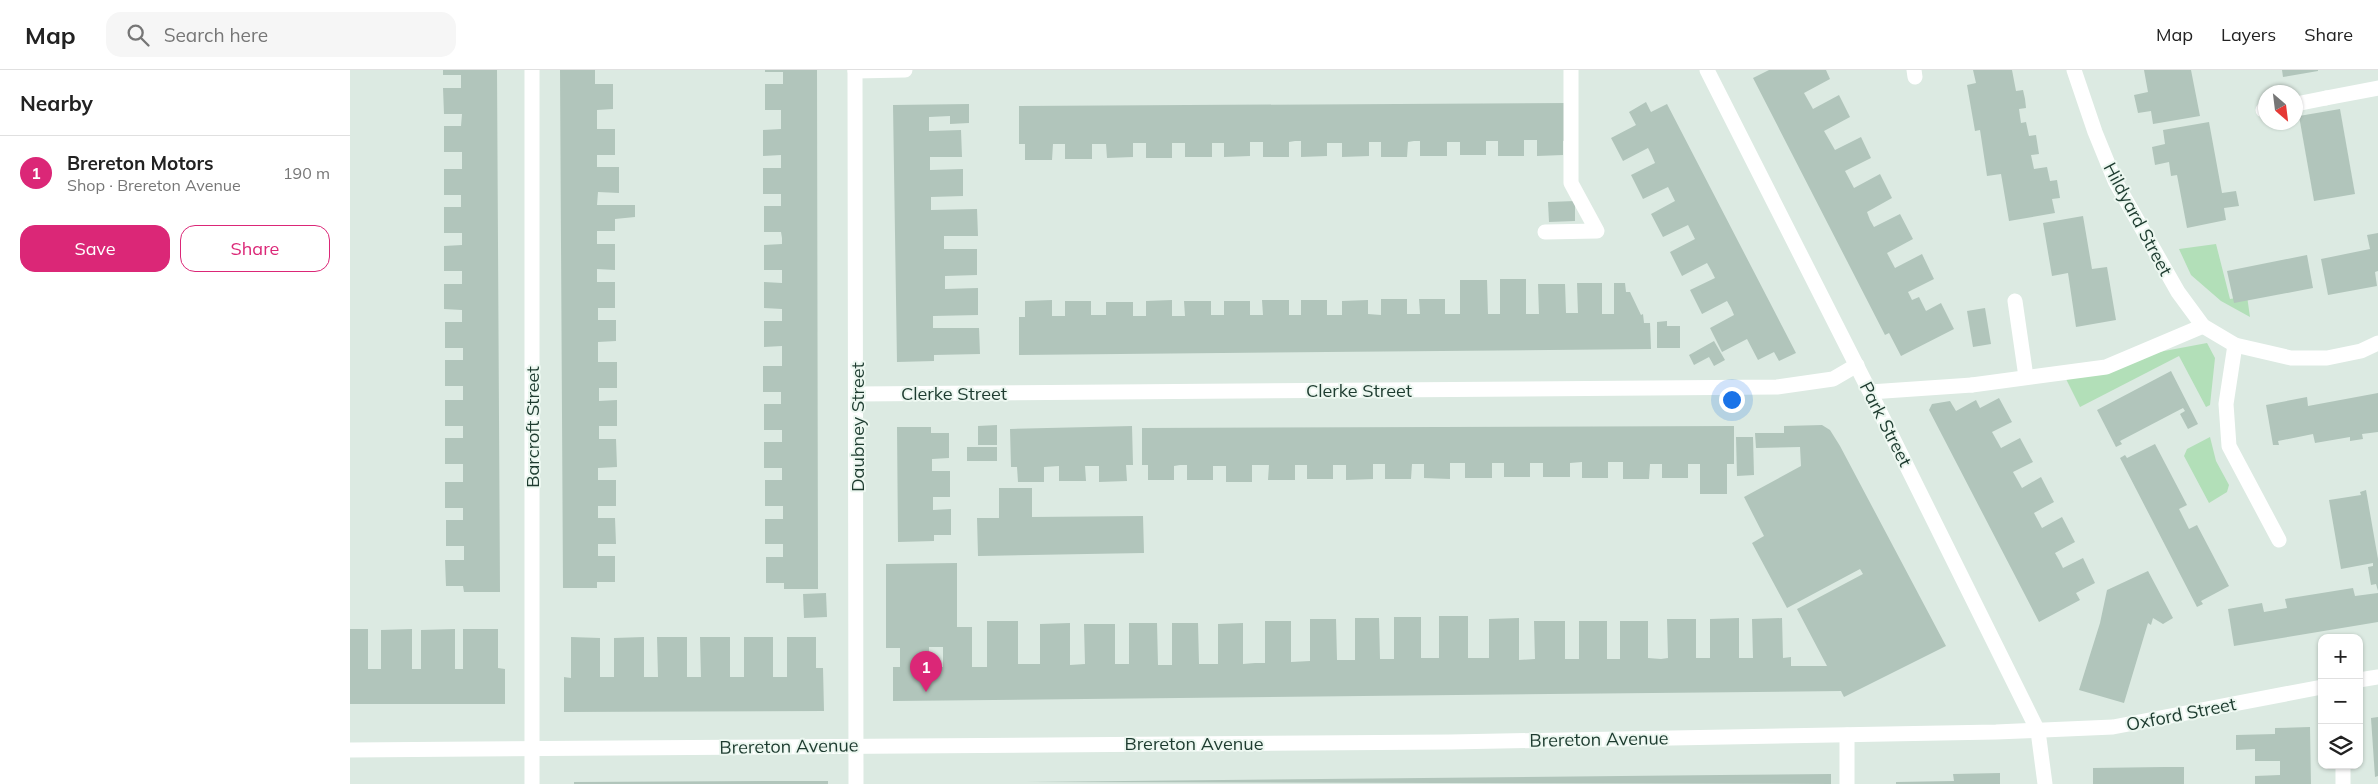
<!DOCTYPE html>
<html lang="en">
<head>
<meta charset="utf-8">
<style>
  :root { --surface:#fff; --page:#f6f6f6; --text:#222; --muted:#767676; --line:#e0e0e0; --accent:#db2777 }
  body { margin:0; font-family:Mulish,sans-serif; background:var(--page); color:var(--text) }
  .controls { position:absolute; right:15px; bottom:15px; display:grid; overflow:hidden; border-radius:10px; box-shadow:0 1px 4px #0004 }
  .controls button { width:45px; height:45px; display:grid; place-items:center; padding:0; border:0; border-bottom:1px solid var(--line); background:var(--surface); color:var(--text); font:25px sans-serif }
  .compass { position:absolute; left:1908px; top:15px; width:45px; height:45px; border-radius:50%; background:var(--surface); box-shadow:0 1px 4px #0004; rotate:152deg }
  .you { position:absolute; left:1381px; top:329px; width:18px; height:18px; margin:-12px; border:4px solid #fff; border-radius:50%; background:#1a73e8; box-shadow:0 0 0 8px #1a73e833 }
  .badge { display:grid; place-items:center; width:32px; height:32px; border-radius:50%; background:var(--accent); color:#fff; font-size:16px; font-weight:700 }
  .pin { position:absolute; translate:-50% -41px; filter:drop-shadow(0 1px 2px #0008) }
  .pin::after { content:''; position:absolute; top:26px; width:18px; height:15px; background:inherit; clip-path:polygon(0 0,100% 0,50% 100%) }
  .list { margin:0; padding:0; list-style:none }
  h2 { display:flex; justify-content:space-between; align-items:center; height:65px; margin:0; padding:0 20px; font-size:21px }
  h2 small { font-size:16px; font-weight:400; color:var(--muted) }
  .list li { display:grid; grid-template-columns:32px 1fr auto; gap:15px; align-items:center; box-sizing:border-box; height:75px; padding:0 20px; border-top:1px solid var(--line) }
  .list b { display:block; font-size:19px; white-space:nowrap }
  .list p { margin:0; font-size:16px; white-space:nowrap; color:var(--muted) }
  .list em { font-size:16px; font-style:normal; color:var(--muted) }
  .actions { display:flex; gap:10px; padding:15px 20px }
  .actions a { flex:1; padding:11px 0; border:1px solid var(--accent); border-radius:15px; text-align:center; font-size:18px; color:var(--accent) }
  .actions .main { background:var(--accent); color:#fff }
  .icon { flex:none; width:28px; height:28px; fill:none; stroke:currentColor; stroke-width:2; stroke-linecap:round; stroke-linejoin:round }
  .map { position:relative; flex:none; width:2028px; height:714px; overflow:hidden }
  header { display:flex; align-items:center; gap:30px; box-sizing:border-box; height:70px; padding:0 25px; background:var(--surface); border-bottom:1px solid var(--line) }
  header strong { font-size:24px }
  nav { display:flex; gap:28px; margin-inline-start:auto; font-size:18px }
  .search { width:350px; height:45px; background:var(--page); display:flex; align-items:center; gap:12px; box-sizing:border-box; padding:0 18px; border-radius:15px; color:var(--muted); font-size:19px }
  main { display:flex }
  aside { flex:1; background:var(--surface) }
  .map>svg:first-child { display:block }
  .green { fill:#b2dfb8 }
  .building { fill:#b1c5bb; fill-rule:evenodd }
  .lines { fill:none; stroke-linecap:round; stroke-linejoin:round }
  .service { stroke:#fff; stroke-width:15 }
  .pedestrian { stroke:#fff; stroke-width:15 }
  .minor { stroke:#fff; stroke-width:15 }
  .tertiary { stroke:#fff; stroke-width:15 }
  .labels { text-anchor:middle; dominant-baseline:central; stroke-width:4; stroke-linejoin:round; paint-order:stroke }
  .street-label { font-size:18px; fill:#1d3b2f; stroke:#ecf7f0 }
</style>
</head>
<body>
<header>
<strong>Map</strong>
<div class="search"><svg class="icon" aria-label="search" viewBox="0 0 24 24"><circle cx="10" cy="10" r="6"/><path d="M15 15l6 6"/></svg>Search here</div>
<nav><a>Map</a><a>Layers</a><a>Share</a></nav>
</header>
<main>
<aside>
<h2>Nearby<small></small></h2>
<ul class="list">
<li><span class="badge">1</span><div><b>Brereton Motors</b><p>Shop · Brereton Avenue</p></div><em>190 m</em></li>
</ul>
<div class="actions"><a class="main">Save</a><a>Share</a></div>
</aside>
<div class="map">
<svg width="2028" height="714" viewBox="0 0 2028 714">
  <rect width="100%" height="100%" fill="#dceae2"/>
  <g class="green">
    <path d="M1866 174 1880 229 1897 226 1900 247 1871 231 1841 205 1829 179Z"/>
    <path d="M1857 273 1865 288 1860 335 1856 337 1829 286 1730 337 1715 307 1809 282Z"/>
    <path d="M1860 367 1866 391 1879 415 1877 422 1859 433 1834 386 1837 379Z"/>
  </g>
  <g class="building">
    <path d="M93 0H147L150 522H114L113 516H96L95 490H114V476H96V450H113V438H95V412H113V394H95V368H113V356H95V330H113V316H95V290H113V278H95V252H112V240L94 239V214H112V201H94V176L112 175V163H94V137H111V125H94V99H112V82H94V56H111L112 44H94L93 18H111V5H93Z"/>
    <path d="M210 0H245V14H263V39L247 40V59H265V85H247V97H269V123L248 122 247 135H285V147L265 149V161H247V174H265V200L247 199V212H265V238H248V250H266V271L248 272V292H267V318H249V331L267 330V356H249V369H266L267 397 248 398V410H266V436H248V448H265L266 474H248V486H265V512H247V518H213Z"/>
    <path d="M415 0H467L468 519H434V513H416V487H433V474H415V449H433V436H415V410H432V398H414V372H432V360H414V334H431V322H413V296H432V276L414 277V251H432V239L414 238V212L432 213V200H414V175L432 174V168L431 162H414V136H431V124H413V98H431V85L413 86V60L431 59V40H415V14H433V2H415Z"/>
    <path d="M1419 0H1476L1480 9 1454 23 1463 39 1489 25 1500 47 1474 61 1485 80 1511 67 1521 88 1495 101 1504 118 1530 104 1542 128 1517 142 1520 150 1524 157 1550 144 1563 169 1537 183 1545 198 1572 184 1584 209 1558 222 1562 230 1569 227 1576 241 1591 233 1604 259 1551 286 1539 263 1535 265 1403 8Z"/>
    <path d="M1623 0H1662L1666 21 1673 20 1675 29 1676 38 1669 39 1671 53 1676 52 1679 66 1686 65 1689 84 1681 85 1684 99 1697 97 1700 111 1707 110 1710 128 1702 129 1705 143 1659 151 1651 104 1637 106 1630 60 1625 61 1617 15 1626 13Z"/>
    <path d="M1794 0H1841L1850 46 1803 54 1801 41 1788 43 1784 25 1798 22Z"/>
    <path d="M1932 0H1968V1L1933 7Z"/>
    <path d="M1296 32 1301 42 1317 34 1446 283 1429 291 1424 282 1408 290 1397 269 1372 282 1360 258 1384 245 1381 238 1377 231 1352 244 1340 220 1365 208 1361 200 1357 193 1332 206 1320 182 1345 169 1338 155 1313 167 1301 144 1325 131 1318 117 1293 129 1281 105 1305 93 1302 86 1298 78 1273 91 1261 68 1286 55 1279 42Z"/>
    <path d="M1219 33V70L1213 71V85L1187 86V70H1174V86H1148V71H1136V85H1110V72H1097V86H1070V71H1064L1058 72 1057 87H1031V72H1019V86L992 87V73H977V86L951 87V71H945L939 72V87H913V72H900V86L874 87V73H862V87H835V73H822V88H796V73H783V87L757 88 756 74H742V89H715V74H703L702 90H675V74H669V36Z"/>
    <path d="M619 34V53L600 54V46L579 47V61L611 60 612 87H580V100L613 99V126L581 127V140L627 139 628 166H594V179H627V205L595 206V219L628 218V245L583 246V258H629L630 284 584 285V291L547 292 543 35Z"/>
    <path d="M1990 39 2005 124 1964 131 1949 46Z"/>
    <path d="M1859 52 1872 123 1886 121 1889 136 1874 138 1876 150 1837 158 1827 105 1821 106 1819 92 1805 95 1802 77 1815 74 1813 60Z"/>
    <path d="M1225 131V151L1199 152 1198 132Z"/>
    <path d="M1733 146 1742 199 1757 197 1766 250 1726 257 1718 203 1702 206 1693 153Z"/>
    <path d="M2028 163V201L2025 202 2027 216 1978 225 1971 189 2020 179 2017 165Z"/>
    <path d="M1957 185 1963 218 1884 233 1877 201Z"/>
    <path d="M1150 209H1176V244H1189L1188 214H1215L1216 243H1228L1227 213H1252V244H1264V213H1275L1276 222H1280L1291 245 1293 244 1294 253H1300L1301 279 669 285V247H675V231L702 230V246H715V231H741V245H756V232H783V246H796V231L822 230V246H835L834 231H861V245H874V231H900V245H913L912 230H939V245H951V230H977V245H992V231L1018 230V244L1031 245V229H1057V244H1070L1069 229H1095V244H1110V210H1137L1138 244H1150Z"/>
    <path d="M1635 238 1641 274 1623 277 1617 241Z"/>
    <path d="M1317 251V256H1330V278H1307V252Z"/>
    <path d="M1364 271 1375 290 1364 296 1359 287 1344 295 1339 285Z"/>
    <path d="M1821 301 1848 354 1838 359 1830 344 1835 341 1833 338 1770 371 1772 374 1766 377 1747 340Z"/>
    <path d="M2028 323V362L2012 364 2013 369 2000 371V367L1965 373 1963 364 1928 371 1929 375H1923L1916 335 1957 327 1958 336Z"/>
    <path d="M1649 328 1662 352 1642 362 1651 378 1670 368 1683 392 1663 402 1672 418 1691 407 1704 432 1684 443 1692 458 1712 447 1725 472 1705 483 1709 490 1713 498 1733 488 1745 513 1726 523 1730 530 1689 552 1579 340 1582 334 1600 331 1606 341 1626 330 1630 338Z"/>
    <path d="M647 355V375H628V356Z"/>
    <path d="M1472 355 1480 360 1490 376 1596 576 1494 627 1491 621 543 631V597H550V578H536V494L607 493V557H622V597H637V551H668V594H690V554L720 553V595L735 594 734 554H765V594H779V553H807L808 595H822V553H848L849 594H868V554L893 553V594L905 593H915V551H941V592L960 591V549H986L987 590H1005V548H1029L1030 589H1044V547H1071V588H1089V546H1118V588H1139V549L1169 548V590L1185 589 1184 551H1215V589H1229V551H1257V589H1270V551H1298V588L1311 589 1318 588 1317 549H1346V588H1360V549L1389 548V588H1403L1402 549 1432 548 1433 588 1441 587V596H1477L1447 539 1513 504 1510 499 1437 538 1402 473 1414 466 1394 427 1451 396 1450 377 1406 378 1405 363H1434V356ZM579 577H593V597H579Z"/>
    <path d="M782 356 783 395H776L777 411 749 412V396H735L736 411H709V396L694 397V412H668L667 397H661L660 359Z"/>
    <path d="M1384 356V394H1377V424H1350V394H1338V408H1312V394H1300L1299 409H1273V392H1258V408H1232V392L1220 393V407H1193V393H1180V407H1154V393H1142V408H1115V393H1100V409L1074 408V394H1062L1061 409H1035V394H1023V409L996 410V395H983V409H957V395H945V410H918L919 395H902V412H876V396H863V410H837V395H830L824 396V410H798V395H792V358Z"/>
    <path d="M547 357H581V363H599V388L582 389V401H600V427H583V440L601 439V465H584V471L548 472Z"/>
    <path d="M1386 367H1403L1404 405 1387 406Z"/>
    <path d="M1805 374 1837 435 1829 439 1839 459 1847 455 1879 516 1851 531 1853 534 1847 537 1770 388 1775 385 1777 388Z"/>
    <rect x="617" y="377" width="30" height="14"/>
    <path d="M649 418H682V447L793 446 794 483 628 486 627 448H649Z"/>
    <path d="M2016 420 2028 489V521L2026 514 2021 515 2018 497 2023 496V493L1991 499 1979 430 2011 425 2010 422Z"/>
    <path d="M1798 501 1823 548 1813 554 1803 548 1801 555 1798 553 1774 633 1729 620 1750 553 1757 520Z"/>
    <path d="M2003 518 2005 526 2028 523V552L1884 576 1878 539 1912 533 1914 542 1937 538 1935 529Z"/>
    <path d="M476 523 477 547 454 548 453 524Z"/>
    <path d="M0 559H18V599H31V560L62 559V599H71V560L105 559V599H113V559H148V598L155 599V634H0Z"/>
    <path d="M221 567 250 568V607H264V568L294 567V607H308L307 567H337V607H351L350 567H380V607H394V567H423V607H437V567H466V598H473L474 641 214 642V607L221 608Z"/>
    <path d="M2028 647V706L2025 707 2021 648Z"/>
    <path d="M1960 657 1961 714H1905V706L1930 705V691H1905V679L1886 680V665L1925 664V658Z"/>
    <path d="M1814 697H1834V714H1743V698Z"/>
    <path d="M1650 703V714H1546V712L1604 711 1603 704Z"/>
    <path d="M1481 704V714L676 712 1370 705Z"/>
    <path d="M414 711H478V714H224V712Z"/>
  </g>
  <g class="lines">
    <g class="service">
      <path d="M1946 34 1976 28"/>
      <path d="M1913 40H1916"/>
      <path d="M1195 162 1247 161 1221 113V0"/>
      <path d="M1497 665V714"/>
    </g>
    <path class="pedestrian" d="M1520 322 1622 315"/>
    <g class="minor">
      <path d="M182 0V714"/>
      <path d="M505 0 506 714"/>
      <path d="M1564 0 1565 7"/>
      <path d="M1724 0 1745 62 1765 111 1828 222 1853 256 1885 275 1941 288H1977L2011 281 2028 273"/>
      <path d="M505 1 555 0"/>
      <path d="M1976 28 2028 18"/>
      <path d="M1665 231 1676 307"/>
      <path d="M1885 275 1876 334 1879 376 1929 470"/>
      <path d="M1622 315 1756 297 1853 256"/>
      <path d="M507 324 1427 317 1483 309 1507 295"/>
      <path d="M2009 610 2028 607"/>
      <path d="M0 680 1100 672 1646 662 1763 657 1972 617"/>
      <path d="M1993 695V714"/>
    </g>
    <path class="tertiary" d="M1357 0 1520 322 1688 661 1695 714"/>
  </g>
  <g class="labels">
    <g class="street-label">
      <text transform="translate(1788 149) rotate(62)">Hildyard Street</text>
      <text x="1009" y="320">Clerke Street</text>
      <text x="604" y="323">Clerke Street</text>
      <text transform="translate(1536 354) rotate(63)">Park Street</text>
      <text transform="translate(182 357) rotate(-90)">Barcroft Street</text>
      <text transform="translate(507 357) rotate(-90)">Daubney Street</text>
      <text transform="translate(1831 644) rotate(-11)">Oxford Street</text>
      <text transform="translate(1249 669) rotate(-1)">Brereton Avenue</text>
      <text x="844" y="673">Brereton Avenue</text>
      <text transform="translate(439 676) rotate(-1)">Brereton Avenue</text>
    </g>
  </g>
</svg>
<div class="controls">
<button>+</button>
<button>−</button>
<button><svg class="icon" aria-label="layers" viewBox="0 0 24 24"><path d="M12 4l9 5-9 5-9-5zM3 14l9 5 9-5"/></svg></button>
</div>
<svg class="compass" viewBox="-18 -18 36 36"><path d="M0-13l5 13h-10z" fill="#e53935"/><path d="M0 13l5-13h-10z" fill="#767676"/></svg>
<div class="you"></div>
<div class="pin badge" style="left:576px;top:622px">1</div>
</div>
</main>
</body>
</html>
